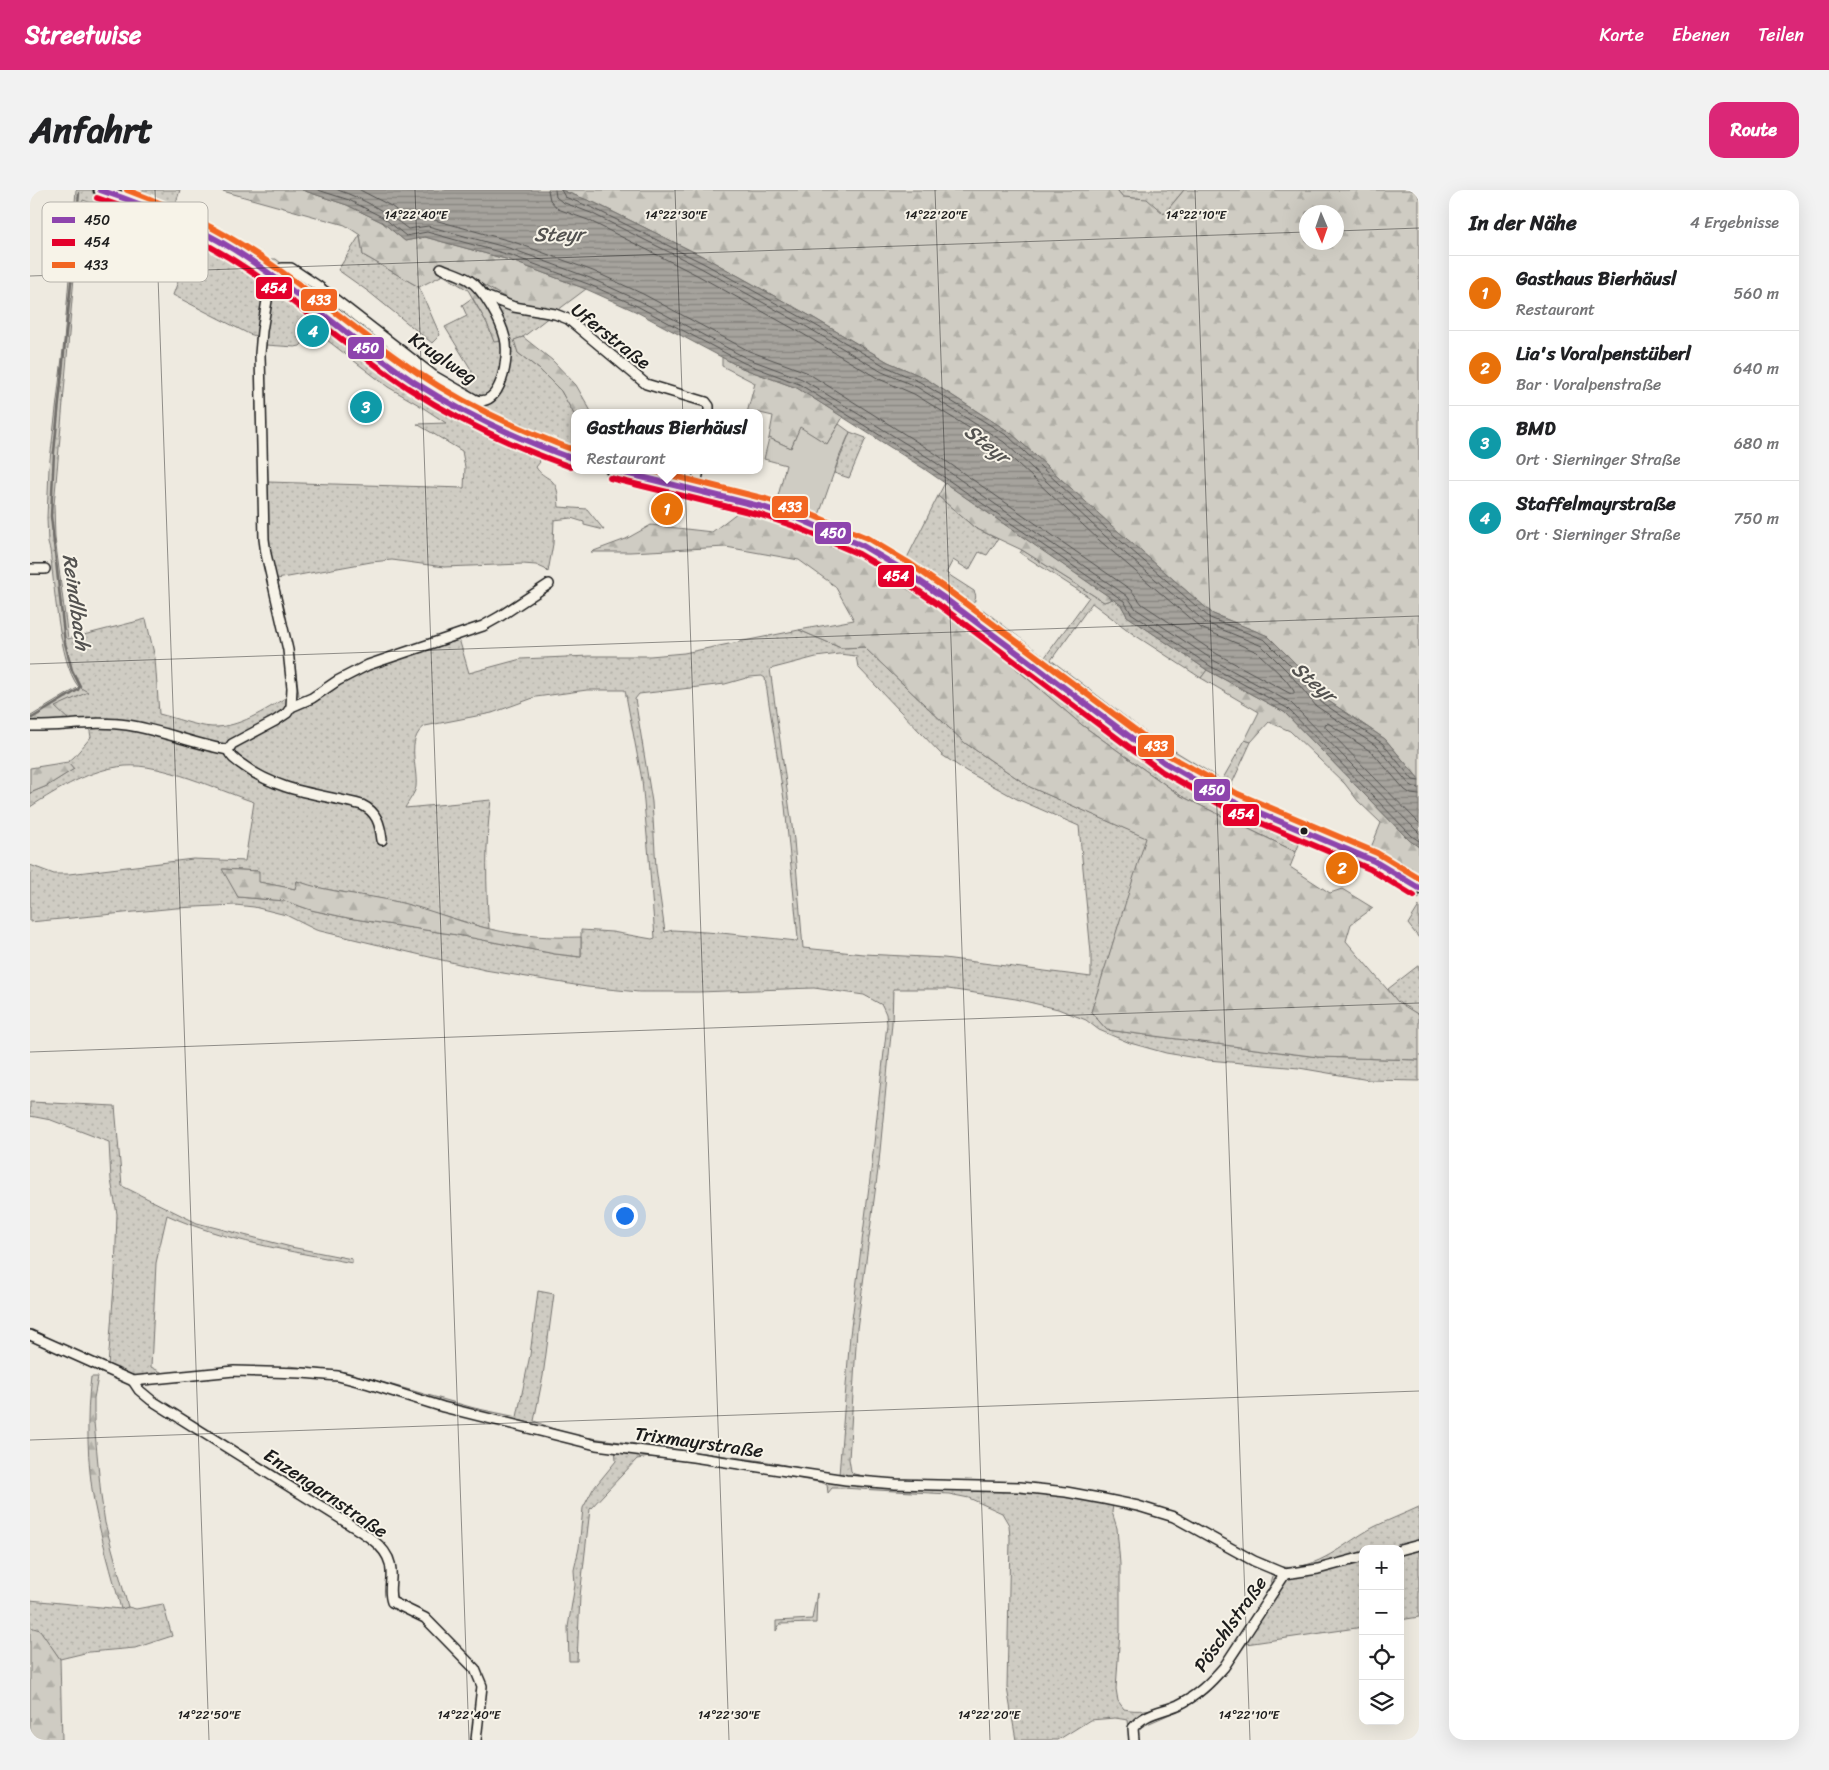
<!DOCTYPE html>
<html lang="de">
<head>
<meta charset="utf-8">
<style>
  :root { --surface:#fff; --page:#f2f2f2; --text:#202124; --muted:#757577; --line:#e0e0e0; --accent:#db2777 }
  body { margin:0; font-family:Sriracha,sans-serif; background:var(--page); color:var(--text) }
  .controls { position:absolute; right:15px; bottom:15px; display:grid; overflow:hidden; border-radius:10px; box-shadow:0 5px 20px #0002 }
  .controls button { width:45px; height:45px; display:grid; place-items:center; padding:0; border:0; border-bottom:1px solid var(--line); background:var(--surface); color:var(--text); font:25px sans-serif }
  .compass { position:absolute; left:1269px; top:15px; width:45px; height:45px; border-radius:50%; background:var(--surface); box-shadow:0 5px 20px #0002; rotate:178deg }
  .you { position:absolute; left:594px; top:1025px; width:18px; height:18px; margin:-12px; border:4px solid #fff; border-radius:50%; background:#1a73e8; box-shadow:0 0 0 8px #1a73e833 }
  .badge { display:grid; place-items:center; width:32px; height:32px; border-radius:50%; background:var(--accent); color:#fff; font-size:16px; font-weight:700 }
  .pin { position:absolute; translate:-50% -50%; border:2px solid #fff; box-shadow:0 1px 5px #0006 }
  .popup { position:absolute; left:541px; top:219px; width:192px; height:65px; box-sizing:border-box; display:grid; place-content:center; border-radius:10px; background:var(--surface); filter:drop-shadow(0 1px 4px #0005); font-size:16px; white-space:nowrap; color:var(--muted) }
  .popup b { font-size:19px; color:var(--text) }
  .popup::after { content:''; position:absolute; left:50%; top:100%; margin-left:-10px; border:10px solid transparent; border-top-color:var(--surface) }
  .list { margin:0; padding:0; list-style:none }
  h2 { display:flex; justify-content:space-between; align-items:center; height:65px; margin:0; padding:0 20px; font-size:21px }
  h2 small { font-size:16px; font-weight:400; color:var(--muted) }
  .list li { display:grid; grid-template-columns:32px 1fr auto; gap:15px; align-items:center; box-sizing:border-box; height:75px; padding:0 20px; border-top:1px solid var(--line) }
  .list b { display:block; font-size:19px; white-space:nowrap }
  .list p { margin:0; font-size:16px; white-space:nowrap; color:var(--muted) }
  .list em { font-size:16px; font-style:normal; color:var(--muted) }
  .icon { flex:none; width:28px; height:28px; fill:none; stroke:currentColor; stroke-width:2; stroke-linecap:round; stroke-linejoin:round }
  .map { position:relative; flex:none; width:1389px; height:1550px; overflow:hidden; border-radius:15px }
  header { display:flex; align-items:center; gap:30px; box-sizing:border-box; height:70px; padding:0 25px; background:var(--accent); color:#fff }
  header strong { font-size:24px }
  nav { display:flex; gap:28px; margin-inline-start:auto; font-size:18px }
  .intro { display:flex; align-items:center; justify-content:space-between; box-sizing:border-box; height:120px; padding:0 30px }
  h1 { margin:0; font-size:35px }
  .button { padding:12px 22px; border-radius:15px; background:var(--accent); color:#fff; font-size:18px; font-weight:700 }
  main { display:flex; gap:30px; padding:0 30px }
  aside { flex:1; background:var(--surface); border-radius:15px; box-shadow:0 5px 20px #0002 }
  .map>svg:first-child { display:block }
  .grass { fill:url(#grass-dots); stroke:#767470; fill-rule:evenodd }
  .forest { fill:url(#forest-firs); stroke:#767470; fill-rule:evenodd }
  .green { fill:#cfccc3; stroke:#767470 }
  .water { fill:url(#water-rules); stroke:#6f6d69 }
  .lines { fill:none; stroke-linecap:round; stroke-linejoin:round }
  .shore { stroke:#535250; stroke-width:1 }
  .stream { stroke:#6f6d69; stroke-width:2.5 }
  .minor-casing { stroke:#1c1c1c; stroke-width:12 }
  .major-casing { stroke:#1c1c1c; stroke-width:15 }
  .minor { stroke:#f7f3e8; stroke-width:9 }
  .major { stroke:#f7f3e8; stroke-width:11 }
  .bus-1-casing { stroke:#f7f3e8; stroke-width:10 }
  .bus-2-casing { stroke:#f7f3e8; stroke-width:10 }
  .bus-3-casing { stroke:#f7f3e8; stroke-width:10 }
  .bus-1 { stroke:#8e44ad; stroke-width:6 }
  .bus-2 { stroke:#e4002b; stroke-width:6 }
  .bus-3 { stroke:#f26522; stroke-width:6 }
  .ticks { fill:none; stroke:#1c1c1c; stroke-width:1; stroke-opacity:0.45 }
  .bus-dot { fill:#1c1c1c; stroke:#f7f3e8; stroke-width:2 }
  .labels { text-anchor:middle; dominant-baseline:central; stroke-width:4; stroke-linejoin:round; paint-order:stroke }
  .street-label { font-size:19px; fill:#1c1c1c; stroke:#f7f3e8 }
  .water-label { font-size:20px; font-style:italic; fill:#535250; stroke:#f7f3e8 }
  .key { fill:#f7f3e8; stroke:#b5b2ab; stroke-width:1 }
  .key-label { font-size:14px; fill:#1c1c1c }
  .ticks-label { font-size:12px; text-anchor:middle; fill:#1c1c1c; stroke:#f7f3e8; stroke-width:4; stroke-linejoin:round; paint-order:stroke }
  .line-badge { stroke:#f7f3e8; stroke-width:2 }
  .badge-label { font-size:14px; text-anchor:middle; font-weight:bold; fill:#fff }
</style>
</head>
<body>
<header>
<strong>Streetwise</strong>
<nav><a>Karte</a><a>Ebenen</a><a>Teilen</a></nav>
</header>
<div class="intro"><h1>Anfahrt</h1><a class="button">Route</a></div>
<main>
<div class="map">
<svg width="1389" height="1550" viewBox="0 0 1389 1550">
  <defs>
    <pattern id="grass-dots" width="8" height="8" patternUnits="userSpaceOnUse" patternTransform="scale(1.25)"><rect width="8" height="8" fill="#cfccc3"/><path d="M2 2h.1M6 6h.1" fill="none" stroke="#b1afa7" stroke-width="1.8" stroke-linecap="round"/></pattern>
    <pattern id="forest-firs" width="22" height="20" patternUnits="userSpaceOnUse" patternTransform="scale(1.25)"><rect width="22" height="20" fill="#cfccc3"/><path d="M5 1l3.5 6h-7zM16 11l3.5 6h-7z" fill="#b1afa7"/></pattern>
    <pattern id="water-rules" width="6" height="5" patternUnits="userSpaceOnUse" patternTransform="scale(1.25)"><rect width="6" height="5" fill="#a6a39d"/><path d="M0 2.5h6" fill="none" stroke="#86847f"/></pattern>
  </defs>
  <rect width="100%" height="100%" fill="#eeeae0"/>
  <filter id="ink" filterUnits="userSpaceOnUse"><feTurbulence type="fractalNoise" baseFrequency=".02" numOctaves="2"/><feDisplacementMap in="SourceGraphic" scale="10" xChannelSelector="R" yChannelSelector="G"/><feConvolveMatrix kernelMatrix="1 2 1 2 8 2 1 2 1" color-interpolation-filters="sRGB"/></filter>
  <g filter="url(#ink)">
    <g class="grass">
      <path d="M46 0H150L144 19 187 41 232 69H246L284 100 292 134 386 201 460 243 500 261 510 272 506 277C509 283 515 286 521 290 529 297 528 307 529 317L557 319 574 340 554 335V332L541 328 524 330 523 354 518 382 515 379 506 375 493 374 414 377 362 370 341 372 247 389 262 455 269 505 258 507V514L251 524 203 550 196 553 184 554 112 536 42 533 24 517 57 502C54 500 50 499 48 496 29 472 24 392 20 360L18 353 17 328 19 278 34 151ZM53 10 118 33V36L134 41 161 56 143 105 219 144 226 146V224L235 370 257 472V507C235 520 209 538 182 537 165 536 146 528 129 524L125 468 116 429 38 449 25 348 24 315 48 42ZM280 146 289 152 293 147 358 197 389 215 416 233 387 234 432 261 435 277 434 298 238 292 234 185 236 155 265 157 270 156Z"/>
      <path d="M1087 0H1154L1134 24 1117 10 1093 7Z"/>
      <path d="M330 45 333 65 389 97 410 145 402 153 339 102 308 80Z"/>
      <path d="M453 94 486 114 528 120 493 147 485 150 488 163 509 179 531 201 544 224V258L487 236 454 220 458 219 436 196 442 181 415 137 437 126 432 115 442 108 457 133 464 151 463 128 445 100Z"/>
      <path d="M820 242 836 248 819 288 804 283Z"/>
      <path d="M717 305C733 310 749 314 765 319 803 332 840 352 875 372L908 306 945 338 968 349 957 365 949 362 939 380 923 370 916 383 944 401C948 408 944 412 941 418L949 424 952 419 1015 467 1059 407 990 363 992 360 1074 412 1083 409 1091 415 1097 426 1177 480 1171 488 1103 444 1062 413 1021 470 1122 547 1192 590 1215 550 1221 552 1199 600 1195 616 1273 651 1296 659 1270 652 1266 662 1151 606 1052 535 937 437 822 364 761 336 712 319Z"/>
      <path d="M769 440 811 458 834 457 935 553 1000 597 1117 648 1061 822 1077 840 1288 867 1389 870V891L1339 890 1269 878 1178 870 1136 863 1100 853 1069 840 1056 830 1028 819 986 809 918 799H863L862 833 849 972 827 1139 819 1269 821 1281 824 1284C873 1295 925 1290 975 1292 1016 1294 1058 1300 1098 1309 1123 1315 1149 1324 1172 1337 1196 1349 1225 1375 1252 1377 1288 1381 1315 1352 1344 1337 1358 1330 1374 1324 1389 1317V1427L1370 1430V1359H1333V1437L1216 1454C1205 1470 1195 1487 1180 1500 1161 1517 1134 1526 1111 1537L1107 1542 1108 1550H1100L1098 1530 1085 1528 1060 1530 1028 1550H986L977 1498 980 1348 979 1335 972 1323 939 1308 919 1304 811 1298H802L798 1303 797 1295 793 1293 711 1278 620 1267 607 1269 560 1319 550 1406 547 1471H539L538 1437 545 1395 544 1380 549 1358 553 1318 563 1299 586 1271 585 1255 561 1251 492 1231 419 1215 324 1186 259 1179V1176L316 1182 444 1218 487 1227 500 1165 508 1101 524 1104 513 1186 504 1231 521 1238 547 1246 733 1271 809 1285 820 1145 841 981 857 834 856 824 852 815 834 805 784 798 668 802H609L557 797 455 780 412 770 286 740 256 725 224 717 205 715 146 718 0 732V675L24 684H39L163 669 215 671 224 612C188 600 132 573 95 576 61 579 28 599 0 617V603L17 596 44 579 38 572 44 567 61 547 59 536C89 534 114 541 143 548 162 553 184 556 200 569L205 566V558L208 554 274 516V508L314 482 335 472 427 442 439 483 491 469 559 466H620L654 463ZM809 464 826 466 828 477 912 565 936 581 987 609 1049 636 1061 763V787L914 768 834 764 773 758 764 650 740 479 786 467ZM732 486 735 488 755 616 768 748 767 751 691 743 643 740 635 742 626 678 622 612 605 509 609 504 695 494 720 487ZM557 500H595L612 590 619 668 625 748 622 749 582 742 551 740V767L525 764 427 745 318 728 281 720 255 711 208 707 193 679 228 681V692L265 699 267 691 284 697 368 712 459 739C456 697 455 652 461 610L375 618C378 612 385 603 386 597 388 577 375 550 395 536L462 523 506 507ZM1083 1315C1133 1321 1169 1345 1212 1369 1222 1374 1236 1378 1243 1386 1239 1403 1227 1419 1218 1433 1193 1471 1180 1498 1135 1515 1122 1520 1107 1522 1094 1519L1088 1511 1086 1499 1090 1441V1374L1087 1338 1082 1322Z"/>
      <path d="M1340 660 1389 688V709L1347 682Z"/>
      <path d="M1389 716V748L1378 734Z"/>
      <path d="M1389 775V825L1368 813 1358 799Z"/>
      <path d="M0 912 85 916 92 996 167 1033 261 1057 322 1069V1073C260 1061 195 1051 137 1025L126 1073 121 1177 135 1184C106 1187 104 1188 78 1176L85 1082 87 1024 81 990 79 952 21 930 0 926Z"/>
      <path d="M787 1403 786 1433 750 1434 746 1441V1431L782 1429Z"/>
      <path d="M0 1410 91 1419 98 1417 106 1419 133 1414 142 1446 105 1458 59 1462 30 1469 10 1441 0 1437Z"/>
    </g>
    <g class="forest">
      <path d="M189 0H272L317 15 352 32 375 51 395 47 479 70 556 99 528 120 486 114 452 94 445 100 463 128 471 151 464 152 457 133 438 100 413 85 389 97 333 65 330 45 315 35Z"/>
      <path d="M531 0H1087L1093 7 1117 9 1134 24 1154 0H1389V589L1355 549 1294 508 1269 477 1238 446 1183 424 1082 336 981 243 893 187 858 172 782 127 676 68 565 13ZM1276 22H1306V52H1276Z"/>
      <path d="M284 100 387 176 423 200 419 202 377 176 287 113Z"/>
      <path d="M493 147 522 170 546 195 562 223 544 224 531 201 509 179 488 163 484 150Z"/>
      <path d="M692 167 712 178 767 198 813 227 797 254 770 238 761 258 739 248 743 226 730 223H717L725 193 692 176Z"/>
      <path d="M915 293 1083 409 1074 412 992 360 945 338 908 306Z"/>
      <path d="M712 319 761 336 822 364 937 437 1052 535 1151 606 1266 662 1260 677 1300 703 1312 699 1343 718 1321 734 1316 751 1368 812 1389 825V870L1288 867 1077 840 1061 822 1116 648 1000 597 935 553 834 457 811 458 769 440 824 430 805 396 769 370 696 357 600 362H561L596 349 621 335 682 342Z"/>
      <path d="M1177 480 1254 522 1379 650 1389 657V688L1340 660 1351 633 1328 611 1315 594 1260 541 1239 532 1221 552 1215 550 1229 522 1171 488Z"/>
      <path d="M49 497 58 502 25 517 42 533 0 532 1 526Z"/>
      <path d="M38 572 44 579 17 596 0 603V578Z"/>
      <path d="M192 679 229 681V692L265 699 267 691C300 703 334 704 368 712 399 719 429 732 460 739 490 746 520 748 551 747V767L525 764 427 745 318 728 281 720 255 711 208 707Z"/>
      <path d="M61 1187H68L64 1208V1232L71 1306 75 1333 98 1417 91 1419C82 1384 71 1348 64 1312 57 1272 56 1227 61 1187Z"/>
      <path d="M0 1437 10 1440 30 1469 32 1550H0Z"/>
    </g>
    <path class="green" d="M809 234 820 242 810 265 788 328 746 314 756 275 734 269 739 248 761 258 770 237 797 254Z"/>
    <path class="water" d="M272 0H531L565 13 676 68 782 127 858 172 893 187 981 243 1082 336 1183 424 1238 446 1269 477 1294 508 1355 549 1389 589V657L1379 650 1254 522 1177 480 1097 426 1091 415 893 278 767 198 712 178 605 121 556 99 479 70 395 47 375 51 352 32 317 15Z"/>
    <g class="lines">
      <g class="shore">
        <path d="M288 0 319 10 354 28 376 46 397 42 480 65 558 94 607 116 714 173 769 194 895 274 1094 411 1101 423 1180 476 1257 518 1382 646 1389 651"/>
        <path d="M308 0C334 9 356 22 378 39L398 36 482 59 560 88 610 111 716 168 772 189 899 268 1097 406 1106 419 1183 470 1261 513 1389 643"/>
        <path d="M330 0 361 16 380 31 397 28 423 35 484 52 563 81 613 104 719 161 776 182 903 262 1101 400 1112 414 1187 464 1261 504H1264V501L1255 489 1227 462 1171 438 1069 350 970 257 884 204 849 189 773 144 667 85 558 30 528 19 520 10 518 0"/>
        <path d="M525 0 526 7 532 12 561 23 671 78 777 137 852 182 887 197 974 252 1074 345 1176 433 1232 456 1260 484 1286 516 1348 557 1379 594 1384 597 1389 598"/>
        <path d="M531 0 535 7 563 18 673 73 780 132 855 176 890 192 978 246 1078 340 1180 428 1235 450 1265 480 1291 512 1352 553 1383 590 1389 591"/>
        <path d="M1389 605 1381 604 1375 600 1343 563 1298 533 1295 534V537L1389 633"/>
      </g>
      <path class="stream" d="M2 528 48 500 50 496 42 480 35 453 21 326 24 262 41 93 49 3"/>
      <g class="minor-casing">
        <g id="minor">
          <path d="M455 106 484 117 525 124 538 129 616 194 676 212 679 216V223"/>
          <path d="M665 300 669 280"/>
          <path d="M0 379H15"/>
          <path d="M261 517 282 508 307 491 338 475 453 436 469 427 519 394"/>
          <path d="M0 536C32 537 65 530 97 535 131 540 164 554 198 560"/>
          <path d="M198 560 202 554 245 531 257 523 261 517 262 498 258 460 236 364 234 349 230 164 232 141 241 86 247 80 252 78H261L288 96 404 186 444 209C471 221 480 166 475 148 471 131 454 100 439 90 431 85 420 82 411 78"/>
          <path d="M198 560C201 568 207 571 214 576 249 602 292 604 332 615 347 622 350 634 352 650"/>
          <path d="M0 1145 103 1191 204 1181 272 1183 308 1186 339 1194 413 1217 566 1255 663 1267 816 1290 865 1294 990 1297 1036 1302 1074 1309 1108 1316 1144 1327 1224 1371 1255 1384 1288 1379 1333 1367"/>
          <path d="M103 1191 109 1200 121 1210 316 1332C334 1344 361 1357 361 1381 362 1391 358 1402 362 1412L395 1428 445 1479 452 1496 446 1550"/>
          <path d="M1370 1360 1389 1355"/>
          <path d="M1104 1550 1103 1538C1114 1523 1132 1522 1148 1515 1167 1506 1180 1493 1194 1477L1255 1384"/>
        </g>
      </g>
      <g class="major-casing">
        <g id="major">
          <path d="M70 0C123 17 177 41 223 72 271 106 315 144 363 177 418 216 480 247 544 269"/>
          <path d="M582 280 733 317 767 328 833 356 875 381 914 408 1135 573 1204 612 1344 671 1389 698"/>
        </g>
      </g>
      <use href="#minor" class="minor"/>
      <use href="#major" class="major"/>
      <g class="bus-1-casing">
        <g id="bus-1">
          <path d="M70 0C124 18 177 40 223 72 278 110 328 155 384 192 434 224 488 249 544 269"/>
          <path d="M583 280 733 317 767 328 833 356 875 381 914 408 1135 573 1204 612 1344 671 1389 698"/>
        </g>
      </g>
      <g class="bus-2-casing">
        <g id="bus-2">
          <path d="M67 8C120 26 171 48 217 79 273 116 322 161 378 198 429 231 484 257 541 277"/>
          <path d="M580 288 731 325 764 336 829 364 870 388 909 415 1131 581 1200 620 1340 679 1384 706"/>
        </g>
      </g>
      <g class="bus-3-casing">
        <g id="bus-3">
          <path d="M97 0C142 17 186 37 226 64 282 101 332 146 388 183 437 216 490 240 544 260"/>
          <path d="M620 280 736 309 770 320 837 348 879 373 919 401 1140 566 1208 604 1347 663 1389 688"/>
        </g>
      </g>
      <use href="#bus-1" class="bus-1"/>
      <use href="#bus-2" class="bus-2"/>
      <use href="#bus-3" class="bus-3"/>
    </g>
  </g>
  <path class="ticks" d="M125 0 179 1550M385 0 439 1550M645 0 699 1550M905 0 960 1550M1165 0 1220 1550M1306 41 1389 38M0 86 1276 42M0 474 1389 426M0 862 1389 813M0 1250 1389 1201"/>
  <circle class="bus-dot" cx="1274" cy="641" r="4.5"/>
  <g class="labels">
    <g class="street-label">
      <text transform="translate(581 146) rotate(38)">Uferstraße</text>
      <text transform="translate(413 168) rotate(34)">Kruglweg</text>
      <text transform="translate(669 1252) rotate(8)">Trixmayrstraße</text>
      <text transform="translate(296 1303) rotate(34)">Enzengarnstraße</text>
      <text transform="translate(1200 1434) rotate(-55)">Pöschlstraße</text>
    </g>
    <g class="water-label">
      <text x="529" y="44">Steyr</text>
      <text transform="translate(957 254) rotate(38)">Steyr</text>
      <text transform="translate(46 412) rotate(82)">Reindlbach</text>
      <text transform="translate(1284 492) rotate(40)">Steyr</text>
    </g>
  </g>
  <rect x="12" y="12" width="166" height="80" rx="8" class="key"/>
  <rect x="22" y="27" width="23" height="6" fill="#8e44ad"/>
  <rect x="22" y="49" width="23" height="7" fill="#e4002b"/>
  <rect x="22" y="72" width="23" height="6" fill="#f26522"/>
  <g class="key-label">
    <text x="54" y="35">450</text>
    <text x="54" y="57">454</text>
    <text x="54" y="80">433</text>
  </g>
  <g class="ticks-label">
    <text x="386" y="29">14°22'40"E</text>
    <text x="646" y="29">14°22'30"E</text>
    <text x="906" y="29">14°22'20"E</text>
    <text x="1166" y="29">14°22'10"E</text>
    <text x="179" y="1529">14°22'50"E</text>
    <text x="439" y="1529">14°22'40"E</text>
    <text x="699" y="1529">14°22'30"E</text>
    <text x="959" y="1529">14°22'20"E</text>
    <text x="1219" y="1529">14°22'10"E</text>
  </g>
  <g class="line-badge">
    <rect x="225" y="86" width="38" height="24" rx="5" fill="#e4002b"/>
    <rect x="270" y="98" width="38" height="24" rx="5" fill="#f26522"/>
    <rect x="317" y="146" width="38" height="24" rx="5" fill="#8e44ad"/>
    <rect x="741" y="305" width="38" height="24" rx="5" fill="#f26522"/>
    <rect x="784" y="331" width="38" height="24" rx="5" fill="#8e44ad"/>
    <rect x="847" y="374" width="38" height="24" rx="5" fill="#e4002b"/>
    <rect x="1107" y="544" width="38" height="24" rx="5" fill="#f26522"/>
    <rect x="1163" y="588" width="38" height="24" rx="5" fill="#8e44ad"/>
    <rect x="1192" y="613" width="38" height="24" rx="5" fill="#e4002b"/>
  </g>
  <g class="badge-label">
    <text x="244" y="103">454</text>
    <text x="289" y="115">433</text>
    <text x="336" y="163">450</text>
    <text x="760" y="322">433</text>
    <text x="803" y="348">450</text>
    <text x="866" y="391">454</text>
    <text x="1126" y="561">433</text>
    <text x="1182" y="605">450</text>
    <text x="1211" y="629">454</text>
  </g>
</svg>
<div class="controls">
<button>+</button>
<button>−</button>
<button><svg class="icon" aria-label="locate" viewBox="0 0 24 24"><circle cx="12" cy="12" r="6"/><path d="M12 2v4M12 18v4M2 12h4M18 12h4"/></svg></button>
<button><svg class="icon" aria-label="layers" viewBox="0 0 24 24"><path d="M12 4l9 5-9 5-9-5zM3 14l9 5 9-5"/></svg></button>
</div>
<svg class="compass" viewBox="-18 -18 36 36"><path d="M0-13l5 13h-10z" fill="#e53935"/><path d="M0 13l5-13h-10z" fill="#757577"/></svg>
<div class="you"></div>
<div class="pin badge" style="left:637px;top:319px;background:#e8710a">1</div>
<div class="popup"><b>Gasthaus Bierhäusl</b>Restaurant</div>
<div class="pin badge" style="left:1312px;top:678px;background:#e8710a">2</div>
<div class="pin badge" style="left:336px;top:217px;background:#0f9aa8">3</div>
<div class="pin badge" style="left:283px;top:141px;background:#0f9aa8">4</div>
</div>
<aside>
<h2>In der Nähe<small>4 Ergebnisse</small></h2>
<ul class="list">
<li><span class="badge" style="background:#e8710a">1</span><div><b>Gasthaus Bierhäusl</b><p>Restaurant</p></div><em>560 m</em></li>
<li><span class="badge" style="background:#e8710a">2</span><div><b>Lia's Voralpenstüberl</b><p>Bar · Voralpenstraße</p></div><em>640 m</em></li>
<li><span class="badge" style="background:#0f9aa8">3</span><div><b>BMD</b><p>Ort · Sierninger Straße</p></div><em>680 m</em></li>
<li><span class="badge" style="background:#0f9aa8">4</span><div><b>Staffelmayrstraße</b><p>Ort · Sierninger Straße</p></div><em>750 m</em></li>
</ul>
</aside>
</main>
</body>
</html>
